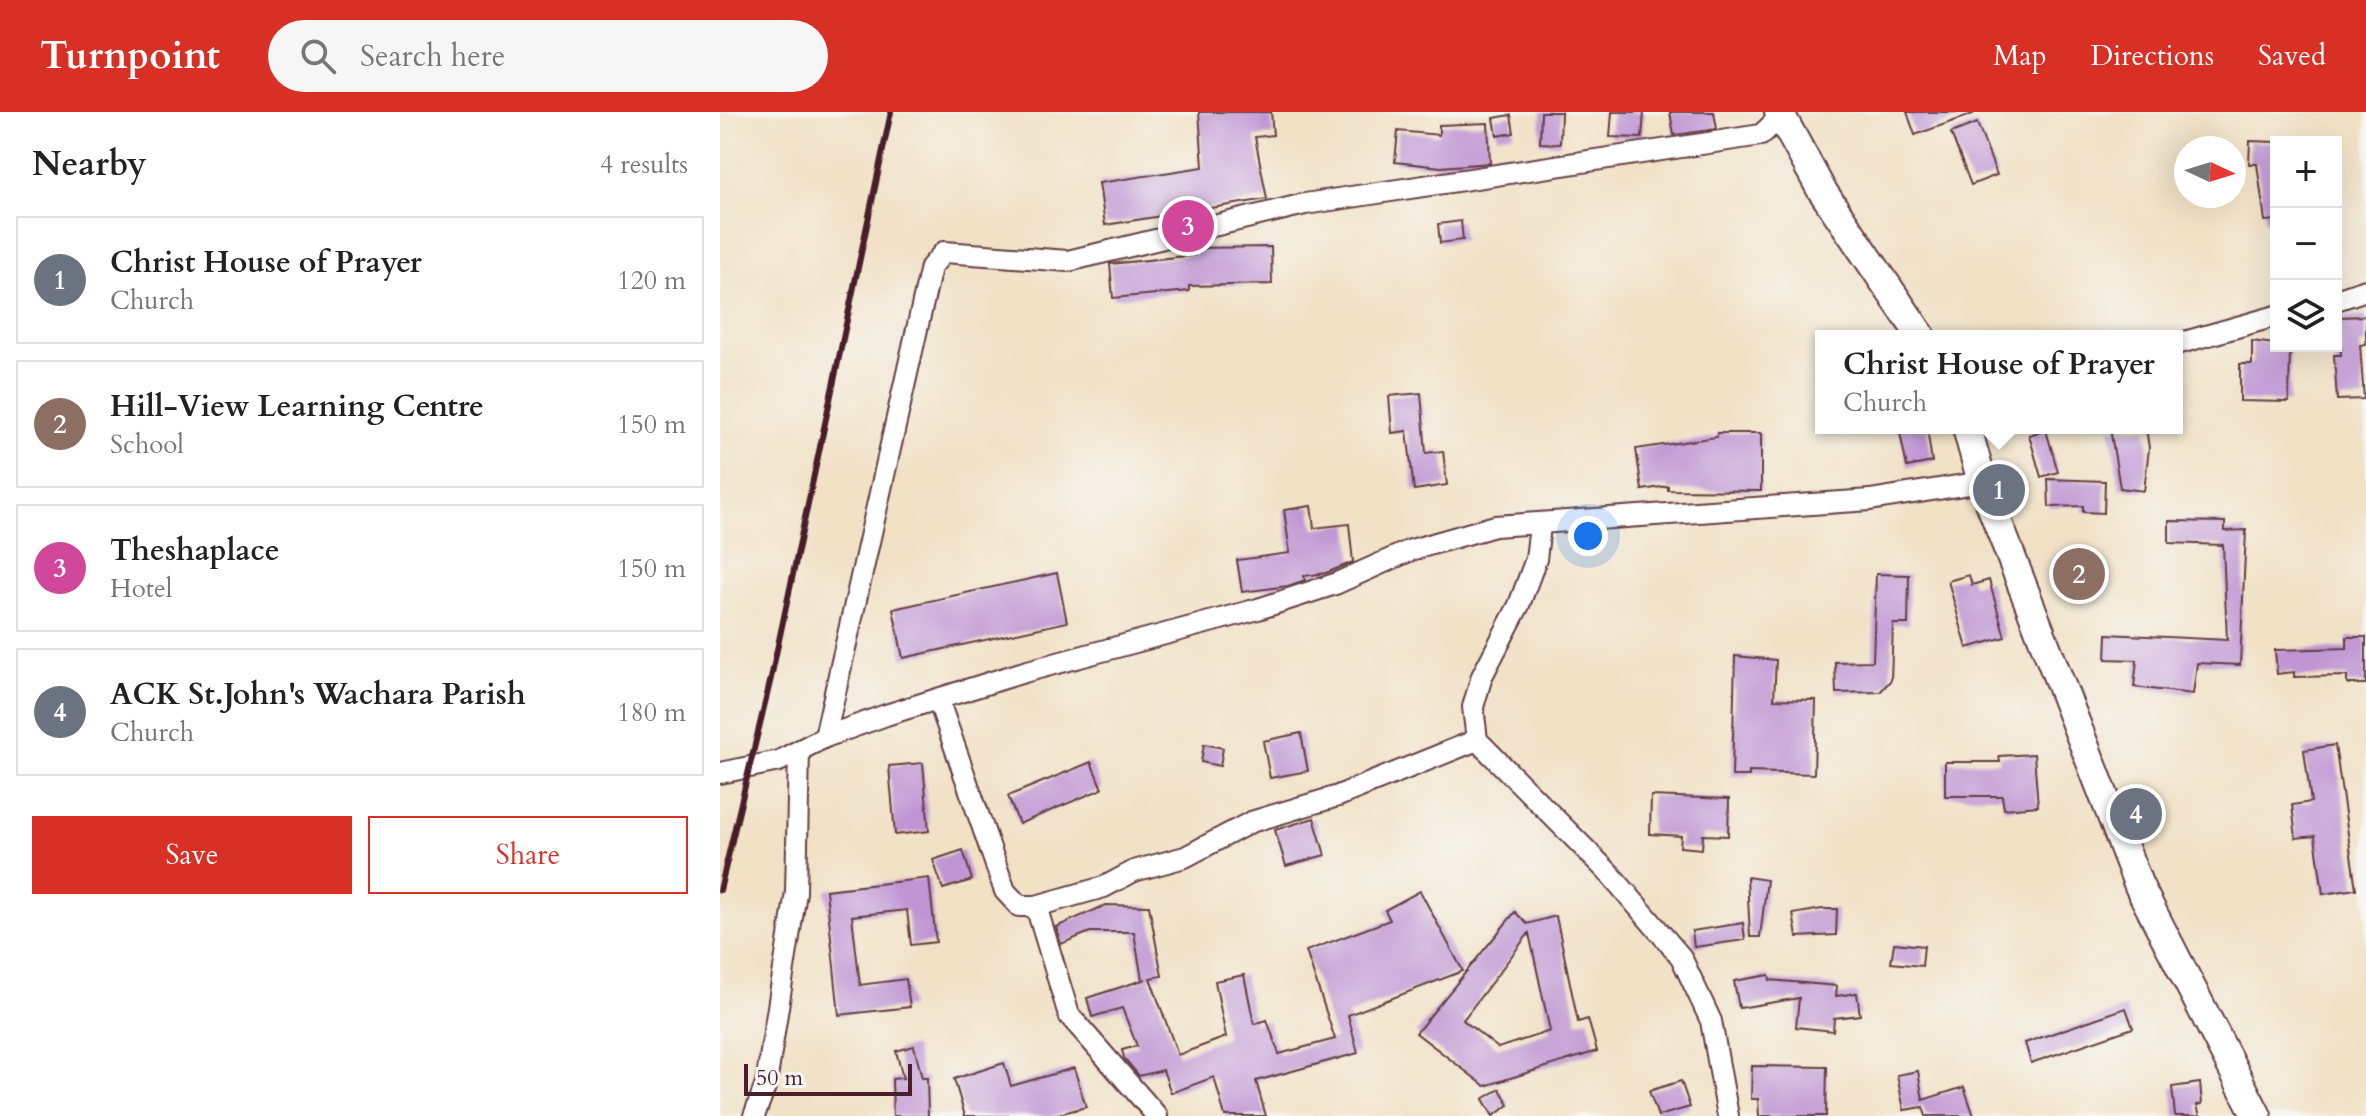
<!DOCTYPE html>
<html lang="en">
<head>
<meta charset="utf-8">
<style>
  :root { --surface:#fff; --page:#f6f6f6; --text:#222; --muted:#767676; --line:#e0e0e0; --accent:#d93025 }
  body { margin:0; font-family:Cardo,serif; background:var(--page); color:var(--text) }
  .controls { position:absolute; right:24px; top:24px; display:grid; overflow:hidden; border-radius:0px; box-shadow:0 8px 32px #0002 }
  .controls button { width:72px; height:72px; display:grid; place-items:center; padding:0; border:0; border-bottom:2px solid var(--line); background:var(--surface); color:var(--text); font:40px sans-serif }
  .compass { position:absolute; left:1454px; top:24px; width:72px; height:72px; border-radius:50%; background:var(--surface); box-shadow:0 8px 32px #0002; rotate:94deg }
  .scale { position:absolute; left:24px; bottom:20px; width:168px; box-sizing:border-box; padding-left:8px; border:4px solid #4a1f2b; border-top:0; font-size:22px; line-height:28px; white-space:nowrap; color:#4a1f2b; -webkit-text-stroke:6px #f6f6f2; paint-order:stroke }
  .you { position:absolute; left:868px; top:424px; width:28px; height:28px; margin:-20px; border:6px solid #fff; border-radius:50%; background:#1a73e8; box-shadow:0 0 0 12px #1a73e833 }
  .badge { display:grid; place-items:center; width:52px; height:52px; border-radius:50%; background:var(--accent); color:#fff; font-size:26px; font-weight:700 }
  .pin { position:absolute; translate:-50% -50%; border:4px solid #fff; box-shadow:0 2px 8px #0006 }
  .popup { position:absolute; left:1095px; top:218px; width:368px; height:104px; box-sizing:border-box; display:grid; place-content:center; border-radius:0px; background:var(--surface); filter:drop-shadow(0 2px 6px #0005); font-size:26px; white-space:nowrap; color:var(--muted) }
  .popup b { font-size:30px; color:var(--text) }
  .popup::after { content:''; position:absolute; left:50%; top:100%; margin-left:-16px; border:16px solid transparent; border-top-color:var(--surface) }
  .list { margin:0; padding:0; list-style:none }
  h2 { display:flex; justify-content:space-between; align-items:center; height:104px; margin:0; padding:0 32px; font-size:34px }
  h2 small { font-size:26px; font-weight:400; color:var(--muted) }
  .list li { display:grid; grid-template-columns:52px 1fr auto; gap:24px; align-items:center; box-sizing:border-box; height:128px; margin:0 16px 16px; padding:0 16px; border:2px solid var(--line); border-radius:0px }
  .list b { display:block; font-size:30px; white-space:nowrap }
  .list p { margin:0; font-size:26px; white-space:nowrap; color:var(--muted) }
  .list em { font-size:26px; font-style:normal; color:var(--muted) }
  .actions { display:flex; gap:16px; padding:24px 32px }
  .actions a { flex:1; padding:18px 0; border:2px solid var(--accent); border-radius:0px; text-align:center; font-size:28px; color:var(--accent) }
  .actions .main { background:var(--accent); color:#fff }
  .icon { flex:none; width:44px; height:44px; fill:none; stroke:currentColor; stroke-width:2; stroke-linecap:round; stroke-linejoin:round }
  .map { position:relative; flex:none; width:1646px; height:1004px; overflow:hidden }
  header { display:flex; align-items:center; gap:48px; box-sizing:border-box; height:112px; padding:0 40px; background:var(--accent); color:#fff }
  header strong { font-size:38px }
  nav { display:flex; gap:44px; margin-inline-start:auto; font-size:28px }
  .search { width:560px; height:72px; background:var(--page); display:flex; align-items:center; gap:20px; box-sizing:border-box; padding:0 28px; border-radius:44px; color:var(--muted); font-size:30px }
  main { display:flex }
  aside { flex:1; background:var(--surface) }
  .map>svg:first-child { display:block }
  .building { fill:#bf95d3; fill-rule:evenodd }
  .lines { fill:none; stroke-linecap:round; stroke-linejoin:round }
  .street-casing { stroke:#633c42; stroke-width:24 }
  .secondary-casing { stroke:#633c42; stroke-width:32 }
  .street { stroke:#fff; stroke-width:20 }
  .secondary { stroke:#fff; stroke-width:28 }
  .rail { stroke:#4a1f2b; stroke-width:6 }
</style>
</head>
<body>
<header>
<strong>Turnpoint</strong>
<div class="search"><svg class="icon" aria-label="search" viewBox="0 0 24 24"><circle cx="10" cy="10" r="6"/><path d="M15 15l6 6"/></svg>Search here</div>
<nav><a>Map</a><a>Directions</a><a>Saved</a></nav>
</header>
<main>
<aside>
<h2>Nearby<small>4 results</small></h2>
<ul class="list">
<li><span class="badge" style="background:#6b7280">1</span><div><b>Christ House of Prayer</b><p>Church</p></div><em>120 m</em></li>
<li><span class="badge" style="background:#8d6e63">2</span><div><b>Hill-View Learning Centre</b><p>School</p></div><em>150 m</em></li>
<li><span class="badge" style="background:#d1479c">3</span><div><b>Theshaplace</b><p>Hotel</p></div><em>150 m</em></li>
<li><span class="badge" style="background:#6b7280">4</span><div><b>ACK St.John's Wachara Parish</b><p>Church</p></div><em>180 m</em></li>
</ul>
<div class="actions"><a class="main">Save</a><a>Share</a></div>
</aside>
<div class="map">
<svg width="1646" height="1004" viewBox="0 0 1646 1004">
  <rect width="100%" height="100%" fill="#f6f6f2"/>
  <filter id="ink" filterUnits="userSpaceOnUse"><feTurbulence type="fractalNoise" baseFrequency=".0125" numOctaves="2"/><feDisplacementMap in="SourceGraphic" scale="16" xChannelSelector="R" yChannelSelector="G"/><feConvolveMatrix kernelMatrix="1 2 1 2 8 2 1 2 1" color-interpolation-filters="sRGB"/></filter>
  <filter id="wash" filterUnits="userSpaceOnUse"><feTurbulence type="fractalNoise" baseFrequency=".006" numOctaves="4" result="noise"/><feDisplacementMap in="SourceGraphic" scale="32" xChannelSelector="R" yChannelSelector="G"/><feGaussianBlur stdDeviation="1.8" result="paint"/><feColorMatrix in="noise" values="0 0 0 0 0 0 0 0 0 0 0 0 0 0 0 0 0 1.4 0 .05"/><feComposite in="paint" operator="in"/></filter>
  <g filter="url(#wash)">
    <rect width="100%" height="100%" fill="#f1e1c5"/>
    <g id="blocks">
      <g class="building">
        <path d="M479 0H551L553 23 535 25 547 87 385 113 379 71 483 55Z"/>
        <path d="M821 0H841L840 32 820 31Z"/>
        <path d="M892 0H924L922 26 890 25Z"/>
        <path d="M950 0H994L997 17 954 23Z"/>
        <path d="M1187 0H1252L1253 2 1195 23Z"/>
        <path d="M791 3 794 21 777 24 774 6Z"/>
        <path d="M768 11 770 51 721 55 675 50 678 19 719 23V13Z"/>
        <path d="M1257 11 1277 63 1251 73 1231 21Z"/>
        <path d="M1530 29 1556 30V108L1545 109 1537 52H1529Z"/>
        <path d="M741 109 743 128 720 131 718 112Z"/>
        <path d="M551 135 552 172 469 174V179L393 186 390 152 475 143V136Z"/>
        <path d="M1646 204V232L1640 233 1644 287 1617 288 1614 243H1621L1619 205Z"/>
        <path d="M1532 229 1570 234 1569 290 1520 289V252H1532Z"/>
        <path d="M701 281 706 341 723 339 727 373 694 378 687 319 672 321 669 284Z"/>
        <path d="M1179 316H1207L1212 350 1187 355Z"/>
        <path d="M1390 316H1426L1429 336 1424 379 1400 376Z"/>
        <path d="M1326 318 1338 360 1321 365 1309 323Z"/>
        <path d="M997 321H1041V379L948 378V374L922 378 916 337 997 325Z"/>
        <path d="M1328 367 1385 369 1384 401 1363 400V394L1329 395Z"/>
        <path d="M591 394 594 416 629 412 633 450 606 461 584 464 585 468 568 474 522 480 517 448 570 441 564 398Z"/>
        <path d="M1449 409 1505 410V419L1526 418 1520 553 1477 551 1473 582 1414 575 1417 548 1386 547 1387 522 1507 528 1503 433 1449 431Z"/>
        <path d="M337 461 347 510 183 546 173 497Z"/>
        <path d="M1156 462 1189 463 1188 512H1173L1171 568 1160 580 1116 581 1115 550 1153 549Z"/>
        <path d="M1249 463 1252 473 1269 468 1285 525 1247 536 1228 469Z"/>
        <path d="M1627 525H1646V572H1627V564L1574 565V560L1557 562 1555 538 1627 536Z"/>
        <path d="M1015 544 1056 548 1054 587 1096 588 1094 662 1029 660V664H1012Z"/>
        <path d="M581 621 588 659 550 666 543 629Z"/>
        <path d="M484 632 503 636 500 654 481 650Z"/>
        <path d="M1615 633 1636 777 1603 782 1595 724 1576 726 1572 693 1591 690 1584 638Z"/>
        <path d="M1314 642 1318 694 1284 697 1282 684H1225V650H1280L1279 644Z"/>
        <path d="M371 650 382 677 299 712 288 684Z"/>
        <path d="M203 651 209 719 175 723 169 654Z"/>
        <path d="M931 684 1009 687 1008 724 983 723 982 737 960 735 961 724 930 722Z"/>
        <path d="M594 706 605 743 566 754 555 718Z"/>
        <path d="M243 738 252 768 223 777 213 748Z"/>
        <path d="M1027 765 1047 768 1040 825H1030Z"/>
        <path d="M209 766 216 830 191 833 187 798 132 804 140 873 186 867 190 895 119 903 106 778Z"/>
        <path d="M700 779 743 859 628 903 638 941 536 969 546 1004H505L494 965 451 981 443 958 419 964 404 946 402 938 417 934 402 896 372 905 367 886 426 867 422 868 414 820H370L341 832 336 815 386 793 429 794 442 864 430 866 458 943 506 925 495 869 524 863 534 912 547 908 559 942 615 927 586 839 670 808 665 798Z"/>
        <path d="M1102 797H1117L1116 823 1077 825 1073 802Z"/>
        <path d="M795 800 807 812 836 804 858 910 868 907 877 939 765 974 696 921ZM809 821 830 919 778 936 743 908Z"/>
        <path d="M1023 811 1025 828 974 835 972 819Z"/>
        <path d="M1174 831 1204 834 1202 854 1171 851Z"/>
        <path d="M1049 863 1050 868 1117 874 1116 884 1137 881 1140 903 1114 906 1113 919 1076 915 1079 886 1019 896 1014 869Z"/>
        <path d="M1406 896 1413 916 1311 951 1305 931Z"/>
        <path d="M194 934 202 966H207L208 1004H173L172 967 183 966 176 939Z"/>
        <path d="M284 951 291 974 354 956 366 995 331 1004H245L234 967Z"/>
        <path d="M1032 954 1107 955 1106 1004H1039L1038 987H1031Z"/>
        <path d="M1198 959 1203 988 1244 975 1254 1004H1206L1203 995 1184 998 1177 963Z"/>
        <path d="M961 969 970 995 938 1004 929 979Z"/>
        <path d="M1480 971 1482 992 1477 993 1480 1004H1455L1452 975Z"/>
        <path d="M780 977 789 993 773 1004 763 987Z"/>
      </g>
    </g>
  </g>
  <g filter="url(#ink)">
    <use href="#blocks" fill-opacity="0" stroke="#633c42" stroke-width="2"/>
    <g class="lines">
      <g class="street-casing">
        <g id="street">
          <path d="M1616 188 1646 178"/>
          <path d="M1457 232 1556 204"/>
          <path d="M820 414 816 447 799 493 762 564 753 595 757 628 890 762 961 845 991 909 1008 1004"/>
          <path d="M218 587 285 779 299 794H316L384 775 414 759 465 745 531 710 618 684 757 628"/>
          <path d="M105 625 211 155 224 140 348 149 585 92 1041 23 1060 5"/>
          <path d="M0 661 59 649 105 625 166 603 304 560 538 497 615 472 691 438 775 414 1150 388 1262 370"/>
          <path d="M316 794 349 903 437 1004"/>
          <path d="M34 1004 46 972 76 780 79 639"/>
        </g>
      </g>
      <g class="secondary-casing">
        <g id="secondary">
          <path d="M1059 0 1101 77 1201 224"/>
          <path d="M1247 316 1262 370 1419 774 1537 1004"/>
        </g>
      </g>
      <use href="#street" class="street"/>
      <use href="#secondary" class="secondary"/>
      <path class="rail" d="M0 778 51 566 171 0"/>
    </g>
  </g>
</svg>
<div class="controls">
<button>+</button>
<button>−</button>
<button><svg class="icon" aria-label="layers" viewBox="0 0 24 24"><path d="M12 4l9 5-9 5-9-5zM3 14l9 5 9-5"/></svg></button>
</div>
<svg class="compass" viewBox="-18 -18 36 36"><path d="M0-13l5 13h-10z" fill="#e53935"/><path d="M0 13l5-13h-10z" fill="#767676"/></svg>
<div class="scale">50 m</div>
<div class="you"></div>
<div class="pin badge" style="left:1279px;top:378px;background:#6b7280">1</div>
<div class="popup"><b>Christ House of Prayer</b>Church</div>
<div class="pin badge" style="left:1359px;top:462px;background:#8d6e63">2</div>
<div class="pin badge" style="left:468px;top:114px;background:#d1479c">3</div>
<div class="pin badge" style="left:1416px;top:702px;background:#6b7280">4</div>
</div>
</main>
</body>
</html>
